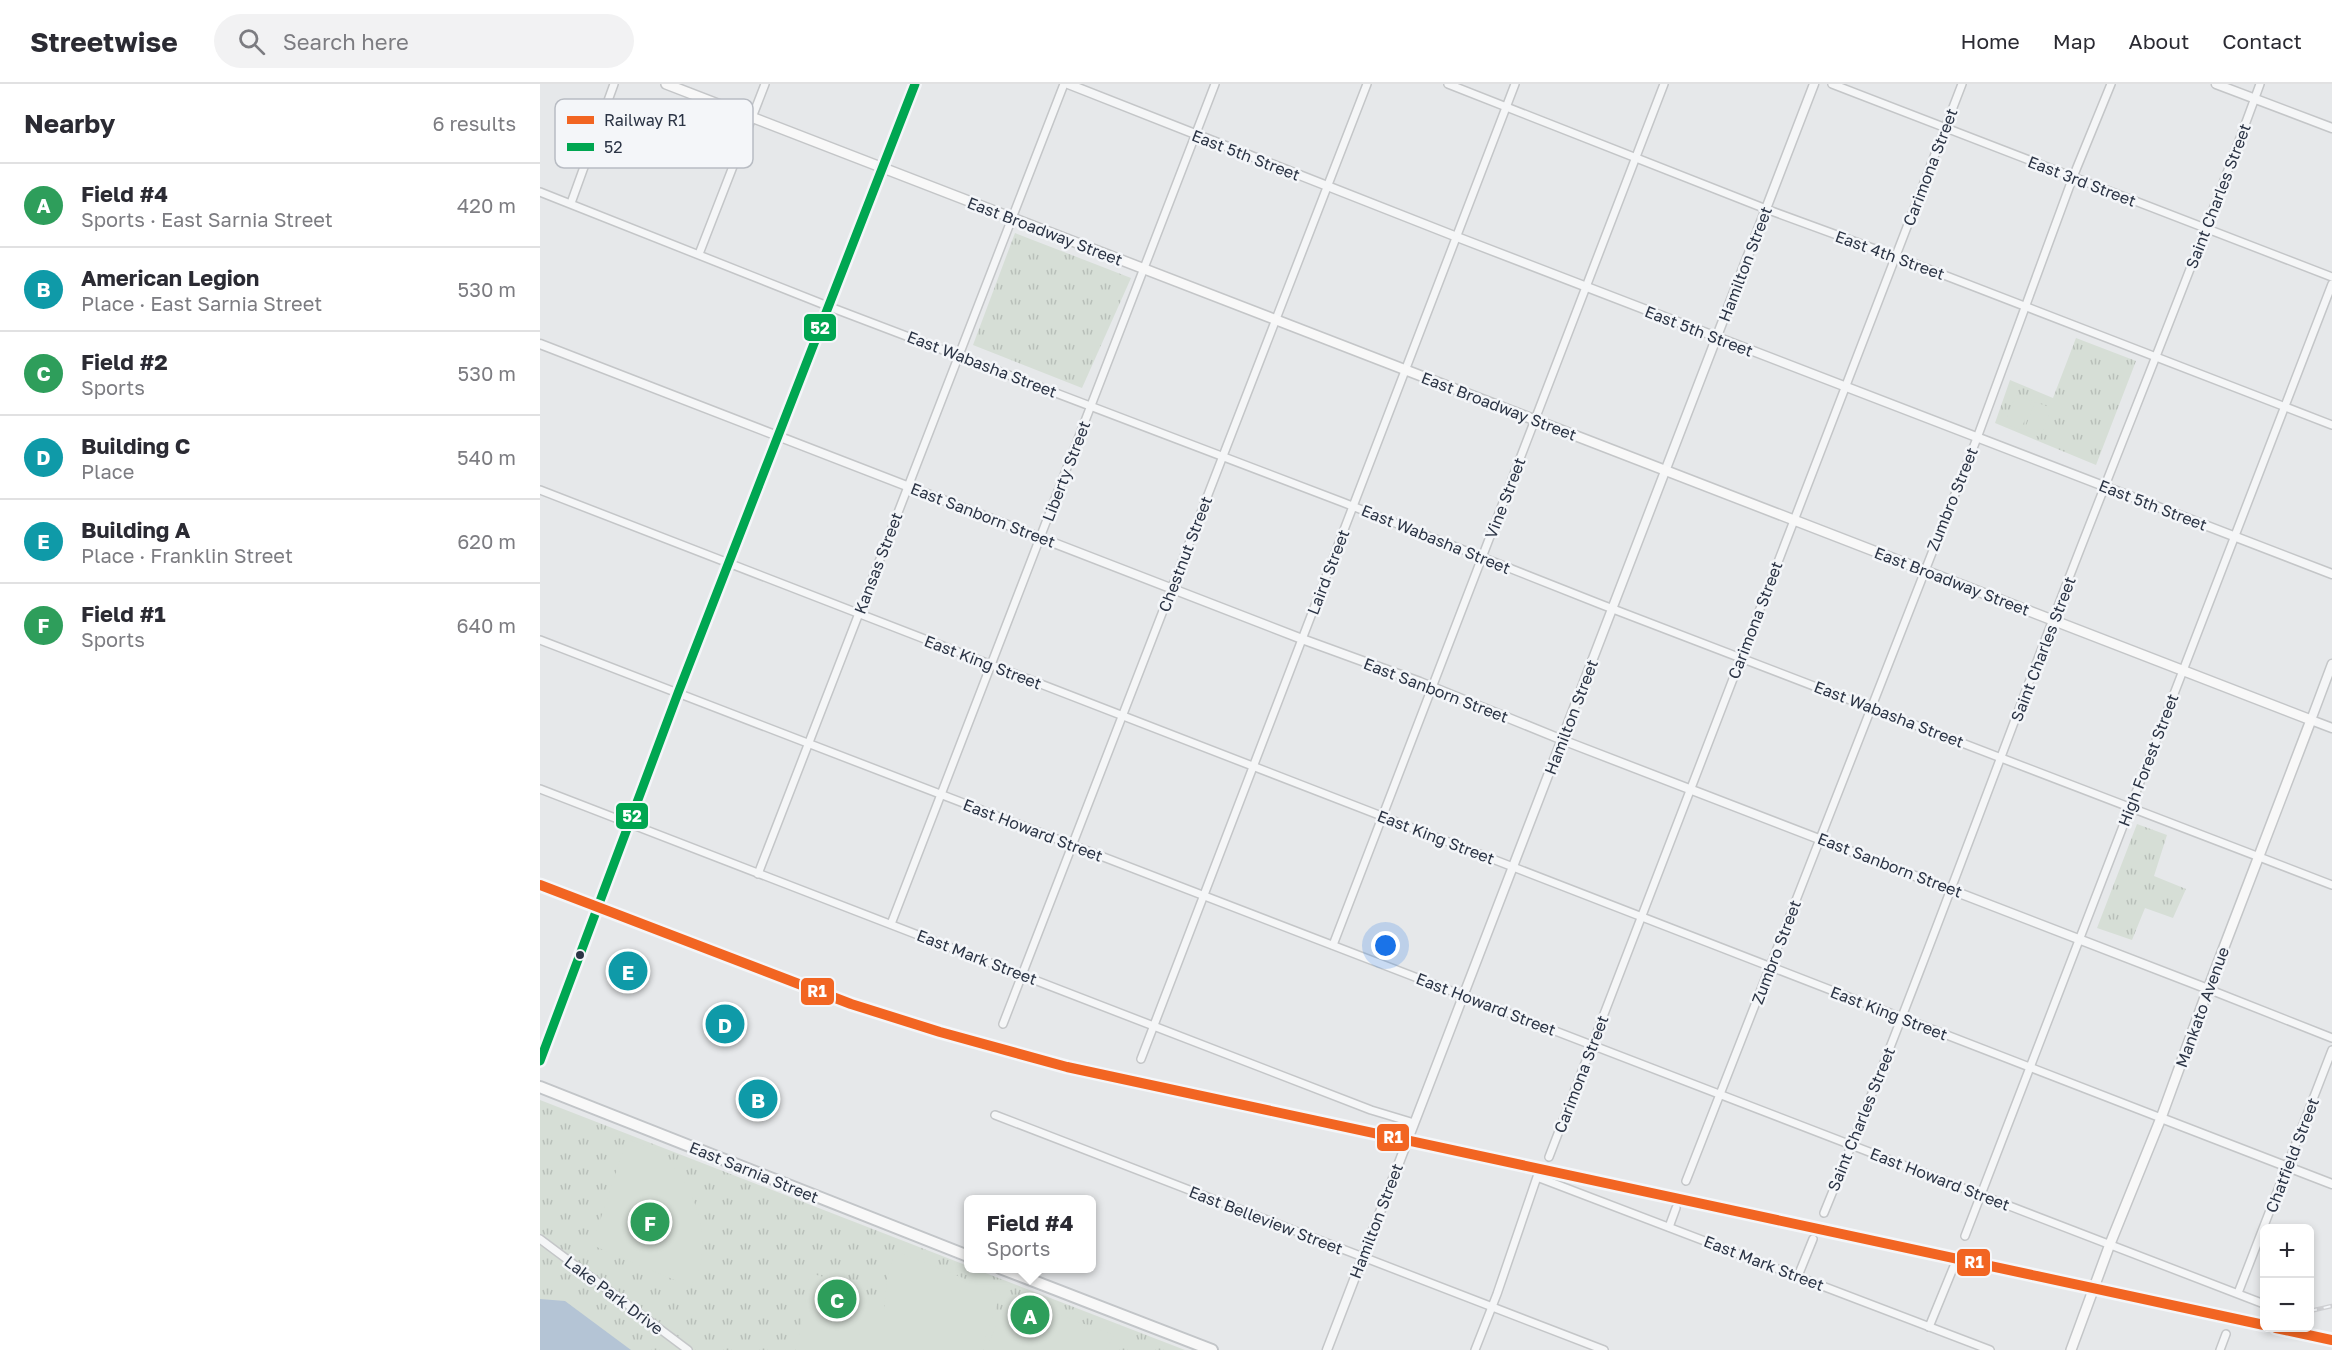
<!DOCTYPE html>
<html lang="en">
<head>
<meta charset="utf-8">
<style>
  :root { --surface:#fff; --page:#f2f2f3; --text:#2b2b33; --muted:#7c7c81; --line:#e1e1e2; --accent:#6c737f }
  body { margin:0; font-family:"Golos Text",sans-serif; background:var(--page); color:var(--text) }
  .controls { position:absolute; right:18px; bottom:18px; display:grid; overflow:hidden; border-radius:9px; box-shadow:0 3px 9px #0003 }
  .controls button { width:54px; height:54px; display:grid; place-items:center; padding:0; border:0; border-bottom:2px solid var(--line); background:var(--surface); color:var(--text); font:30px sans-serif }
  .you { position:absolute; left:846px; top:862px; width:21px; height:21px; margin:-15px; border:4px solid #fff; border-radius:50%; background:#1a73e8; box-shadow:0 0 0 9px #1a73e833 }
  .badge { display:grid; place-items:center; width:39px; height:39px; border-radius:50%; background:var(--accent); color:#fff; font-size:20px; font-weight:700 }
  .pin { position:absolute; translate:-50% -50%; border:3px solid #fff; box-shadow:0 2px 6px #0006 }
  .popup { position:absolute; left:424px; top:1111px; width:132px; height:78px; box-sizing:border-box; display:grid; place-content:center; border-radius:9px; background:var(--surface); filter:drop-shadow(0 2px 4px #0005); font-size:20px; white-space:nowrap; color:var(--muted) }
  .popup b { font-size:22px; color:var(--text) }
  .popup::after { content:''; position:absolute; left:50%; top:100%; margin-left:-12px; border:12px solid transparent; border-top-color:var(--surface) }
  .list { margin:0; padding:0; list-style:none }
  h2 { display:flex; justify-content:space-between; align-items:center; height:78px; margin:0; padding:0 24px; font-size:26px }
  h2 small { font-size:20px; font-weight:400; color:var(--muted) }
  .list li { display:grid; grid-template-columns:39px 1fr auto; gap:18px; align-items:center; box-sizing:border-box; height:84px; padding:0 24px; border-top:2px solid var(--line) }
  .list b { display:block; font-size:22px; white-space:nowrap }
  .list p { margin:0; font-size:20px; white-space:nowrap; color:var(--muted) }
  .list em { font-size:20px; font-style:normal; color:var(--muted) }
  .icon { flex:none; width:33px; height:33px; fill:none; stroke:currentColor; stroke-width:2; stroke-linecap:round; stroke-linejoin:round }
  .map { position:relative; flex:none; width:1792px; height:1266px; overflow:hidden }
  header { display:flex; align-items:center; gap:36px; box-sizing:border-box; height:84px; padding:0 30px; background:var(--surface); border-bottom:2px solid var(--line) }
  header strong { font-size:28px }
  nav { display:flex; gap:33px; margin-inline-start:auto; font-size:21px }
  .search { width:420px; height:54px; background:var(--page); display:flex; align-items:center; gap:15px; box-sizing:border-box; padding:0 21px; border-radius:33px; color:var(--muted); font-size:22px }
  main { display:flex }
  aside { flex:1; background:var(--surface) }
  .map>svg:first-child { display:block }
  .grass { fill:url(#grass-tufts) }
  .garden { fill:#d6ded6 }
  .water { fill:#b4c4d5 }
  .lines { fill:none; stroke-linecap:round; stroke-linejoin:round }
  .minor-casing { stroke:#c4c6c8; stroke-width:10 }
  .tertiary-casing { stroke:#c4c6c8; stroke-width:11 }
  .secondary-casing { stroke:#c4c6c8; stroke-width:12 }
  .primary-casing { stroke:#c2c5c8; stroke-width:14 }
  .minor { stroke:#f5f6f7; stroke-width:7 }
  .tertiary { stroke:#f5f6f7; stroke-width:8 }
  .secondary { stroke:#f8f8f8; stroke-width:9 }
  .primary { stroke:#f8f8f8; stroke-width:10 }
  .rail-casing { stroke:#cecfd2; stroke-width:4.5 }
  .rail { stroke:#f4f6f9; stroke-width:2; stroke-dasharray:7; stroke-linecap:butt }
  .bus-1-casing { stroke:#f4f6f9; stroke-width:14 }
  .bus-1 { stroke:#00a651; stroke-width:9 }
  .rail-1-casing { stroke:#f4f6f9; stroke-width:15 }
  .rail-1 { stroke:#f26522; stroke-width:10 }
  .bus-dot { fill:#2b3445; stroke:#f4f6f9; stroke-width:2 }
  .labels { text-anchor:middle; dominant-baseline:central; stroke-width:5; stroke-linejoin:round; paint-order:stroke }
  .street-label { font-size:16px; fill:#2b3445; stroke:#f4f6f9 }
  .key { fill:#f4f6f9; stroke:#b8bcc3; stroke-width:1.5 }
  .key-label { font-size:16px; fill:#2b3445 }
  .line-badge { stroke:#f4f6f9; stroke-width:2 }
  .badge-label { font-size:16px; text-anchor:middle; font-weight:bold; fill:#fff }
</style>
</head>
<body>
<header>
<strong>Streetwise</strong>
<div class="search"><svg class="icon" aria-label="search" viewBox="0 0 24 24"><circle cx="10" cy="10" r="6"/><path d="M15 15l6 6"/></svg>Search here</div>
<nav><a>Home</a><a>Map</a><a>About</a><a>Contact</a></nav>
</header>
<main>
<aside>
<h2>Nearby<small>6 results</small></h2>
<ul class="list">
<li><span class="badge" style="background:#2e9e5b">A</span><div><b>Field #4</b><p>Sports · East Sarnia Street</p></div><em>420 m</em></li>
<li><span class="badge" style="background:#0f9aa8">B</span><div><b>American Legion</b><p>Place · East Sarnia Street</p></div><em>530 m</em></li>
<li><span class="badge" style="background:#2e9e5b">C</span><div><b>Field #2</b><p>Sports</p></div><em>530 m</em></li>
<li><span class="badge" style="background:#0f9aa8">D</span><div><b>Building C</b><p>Place</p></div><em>540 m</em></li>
<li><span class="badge" style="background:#0f9aa8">E</span><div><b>Building A</b><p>Place · Franklin Street</p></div><em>620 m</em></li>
<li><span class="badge" style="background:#2e9e5b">F</span><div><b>Field #1</b><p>Sports</p></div><em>640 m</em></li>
</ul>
</aside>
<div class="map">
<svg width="1792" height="1266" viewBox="0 0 1792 1266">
  <defs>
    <pattern id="grass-tufts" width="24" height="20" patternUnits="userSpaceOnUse" patternTransform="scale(1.5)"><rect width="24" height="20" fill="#d6ded6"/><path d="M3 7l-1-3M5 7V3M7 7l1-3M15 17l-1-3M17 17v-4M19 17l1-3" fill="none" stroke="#b8bfb9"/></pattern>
  </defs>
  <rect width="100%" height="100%" fill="#e6e8ea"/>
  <g class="grass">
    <path d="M475 149 591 194 542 304 433 261Z"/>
    <path d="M1536 254 1596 277 1556 381 1455 339 1470 296 1513 314Z"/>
    <path d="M1597 740 1627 751 1614 792 1646 805 1633 834 1605 824 1592 856 1557 844Z"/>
    <path d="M0 1016 428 1182V1184L435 1185 645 1266H0Z"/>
  </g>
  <g class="garden">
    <path d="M1476 311 1492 317 1481 346 1464 340Z"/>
    <path d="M1495 318 1512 324 1500 353 1484 347Z"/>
    <path d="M87 1055C94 1058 102 1060 109 1064 148 1084 170 1139 160 1182 158 1189 154 1196 151 1203L52 1161Z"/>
    <path d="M355 1167 461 1209 441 1266H257L270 1189 314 1202 344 1228 347 1194Z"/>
    <path d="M468 1212 574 1251 566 1266H446Z"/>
  </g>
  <path class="water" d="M0 1215 25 1217 91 1266H0Z"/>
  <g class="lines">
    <g class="minor-casing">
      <g id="minor">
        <path d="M908 0 1226 125 1365 176 1792 341"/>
        <path d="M1292 0 1792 193"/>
        <path d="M0 108 290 223 802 418 1060 520 1792 801"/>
        <path d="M31 119 74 0"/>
        <path d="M159 170 225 0"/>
        <path d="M0 406 1621 1034"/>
        <path d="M0 556 1724 1220"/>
        <path d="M0 705 831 1026 874 1039"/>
        <path d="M218 790 524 0"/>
        <path d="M351 840 675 0"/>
        <path d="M793 861 1124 0"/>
        <path d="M1668 905 1792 954"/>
        <path d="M463 940 827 0"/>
        <path d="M601 975 975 0"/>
        <path d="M455 1031 1064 1266"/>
        <path d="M1009 1073 1422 0"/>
        <path d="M1146 1097 1437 354 1533 93 1571 0"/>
        <path d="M1284 1129C1362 938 1434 744 1507 551 1577 367 1653 185 1720 0"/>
        <path d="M1129 1143 1136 1124"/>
        <path d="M1425 1152 1792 200"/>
        <path d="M0 1155 148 1266"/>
        <path d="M1258 1192 1273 1155"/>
        <path d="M1698 1209 1792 966"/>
        <path d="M1389 1243 1414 1182"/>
        <path d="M935 1266 957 1210 997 1093 1450 1266"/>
        <path d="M1680 1266 1686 1250"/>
      </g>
    </g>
    <g class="tertiary-casing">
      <g id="tertiary">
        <path d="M528 0 917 153 1792 490"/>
        <path d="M1676 0 1792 44"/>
        <path d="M0 260 762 555 880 598 1030 659 1668 905"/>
        <path d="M1792 580 1771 636 1792 644"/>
        <path d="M0 977 138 609 375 0"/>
        <path d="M1621 1034 1792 1100"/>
        <path d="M787 1266 1274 0"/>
      </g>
    </g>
    <g class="secondary-casing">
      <path id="secondary" d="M126 0 1771 636 1668 905 1621 1034 1570 1160 1531 1266"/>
    </g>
    <g class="primary-casing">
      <g id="primary">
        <path d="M0 1003 428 1172"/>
        <path d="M460 1184 672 1266"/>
      </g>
    </g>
    <use href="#minor" class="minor"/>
    <use href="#tertiary" class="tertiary"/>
    <use href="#secondary" class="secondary"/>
    <use href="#primary" class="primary"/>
    <g class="rail-casing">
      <path id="rail" d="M1770 1227 1792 1222"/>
    </g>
    <use href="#rail" class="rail"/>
    <g class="bus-1-casing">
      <path id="bus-1" d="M0 977 138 609 375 0"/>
    </g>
    <use href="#bus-1" class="bus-1"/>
    <g class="rail-1-casing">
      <g id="rail-1">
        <path d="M0 801 311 920 400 948 527 983 1724 1241"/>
        <path d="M1736 1244 1792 1256"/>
      </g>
    </g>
    <use href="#rail-1" class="rail-1"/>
  </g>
  <circle class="bus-dot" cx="40" cy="871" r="5"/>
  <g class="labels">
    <g class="street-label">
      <text transform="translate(706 71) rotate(21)">East 5th Street</text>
      <text transform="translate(1390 83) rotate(-69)">Carimona Street</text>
      <text transform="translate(1542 97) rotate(21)">East 3rd Street</text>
      <text transform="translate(1678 112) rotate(-69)">Saint Charles Street</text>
      <text transform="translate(505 147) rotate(21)">East Broadway Street</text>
      <text transform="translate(1350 171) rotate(20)">East 4th Street</text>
      <text transform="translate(1205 180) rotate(-69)">Hamilton Street</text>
      <text transform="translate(1159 247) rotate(21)">East 5th Street</text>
      <text transform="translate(442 280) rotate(21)">East Wabasha Street</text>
      <text transform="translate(959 322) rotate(21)">East Broadway Street</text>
      <text transform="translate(526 387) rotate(-69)">Liberty Street</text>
      <text transform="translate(965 414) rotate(-69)">Vine Street</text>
      <text transform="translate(1412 415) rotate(-68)">Zumbro Street</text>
      <text transform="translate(1613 421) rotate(21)">East 5th Street</text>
      <text transform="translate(443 431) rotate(21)">East Sanborn Street</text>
      <text transform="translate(896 455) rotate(22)">East Wabasha Street</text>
      <text transform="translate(645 470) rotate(-69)">Chestnut Street</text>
      <text transform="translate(338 479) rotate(-69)">Kansas Street</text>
      <text transform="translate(788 488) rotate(-69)">Laird Street</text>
      <text transform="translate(1412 497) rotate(21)">East Broadway Street</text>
      <text transform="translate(1215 536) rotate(-69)">Carimona Street</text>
      <text transform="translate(1503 565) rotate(-69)">Saint Charles Street</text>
      <text transform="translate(443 578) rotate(21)">East King Street</text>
      <text transform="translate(896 606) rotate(21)">East Sanborn Street</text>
      <text transform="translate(1349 630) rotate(21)">East Wabasha Street</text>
      <text transform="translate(1031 633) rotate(-69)">Hamilton Street</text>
      <text transform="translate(1608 676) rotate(-69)">High Forest Street</text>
      <text transform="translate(493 746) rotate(21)">East Howard Street</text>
      <text transform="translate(896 753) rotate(21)">East King Street</text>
      <text transform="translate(1350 781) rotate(21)">East Sanborn Street</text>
      <text transform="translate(1236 868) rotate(-69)">Zumbro Street</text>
      <text transform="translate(437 873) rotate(21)">East Mark Street</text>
      <text transform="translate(946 920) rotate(21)">East Howard Street</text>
      <text transform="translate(1662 923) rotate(-70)">Mankato Avenue</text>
      <text transform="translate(1349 929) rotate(21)">East King Street</text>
      <text transform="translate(1041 990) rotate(-69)">Carimona Street</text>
      <text transform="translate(1321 1035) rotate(-68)">Saint Charles Street</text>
      <text transform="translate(1752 1071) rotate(-69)">Chatfield Street</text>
      <text transform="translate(214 1088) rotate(22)">East Sarnia Street</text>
      <text transform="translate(1400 1095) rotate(21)">East Howard Street</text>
      <text transform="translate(726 1136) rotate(21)">East Belleview Street</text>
      <text transform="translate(836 1137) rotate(-69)">Hamilton Street</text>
      <text transform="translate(1224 1179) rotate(21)">East Mark Street</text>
      <text transform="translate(74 1211) rotate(37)">Lake Park Drive</text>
    </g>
  </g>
  <rect x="15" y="15" width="198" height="69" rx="9" class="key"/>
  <rect x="27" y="32" width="27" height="8" fill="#f26522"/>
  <rect x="27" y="59" width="27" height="8" fill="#00a651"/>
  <g class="key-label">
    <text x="64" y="42">Railway R1</text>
    <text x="64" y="69">52</text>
  </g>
  <g class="line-badge">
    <rect x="263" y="229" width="34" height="29" rx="6" fill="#00a651"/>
    <rect x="75" y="718" width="34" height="28" rx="6" fill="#00a651"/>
    <rect x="260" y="893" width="35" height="29" rx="6" fill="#f26522"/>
    <rect x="836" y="1039" width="34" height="29" rx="6" fill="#f26522"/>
    <rect x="1416" y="1164" width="35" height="29" rx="6" fill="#f26522"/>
  </g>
  <g class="badge-label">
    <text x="280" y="250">52</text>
    <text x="92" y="738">52</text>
    <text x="277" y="913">R1</text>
    <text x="853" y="1059">R1</text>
    <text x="1434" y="1184">R1</text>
  </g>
</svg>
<div class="controls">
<button>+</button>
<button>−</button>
</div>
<div class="you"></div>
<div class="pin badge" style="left:490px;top:1231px;background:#2e9e5b">A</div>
<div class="popup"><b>Field #4</b>Sports</div>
<div class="pin badge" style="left:218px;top:1015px;background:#0f9aa8">B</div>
<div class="pin badge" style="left:297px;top:1215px;background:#2e9e5b">C</div>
<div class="pin badge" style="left:185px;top:940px;background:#0f9aa8">D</div>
<div class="pin badge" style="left:88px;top:887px;background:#0f9aa8">E</div>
<div class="pin badge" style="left:110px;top:1138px;background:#2e9e5b">F</div>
</div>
</main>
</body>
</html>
